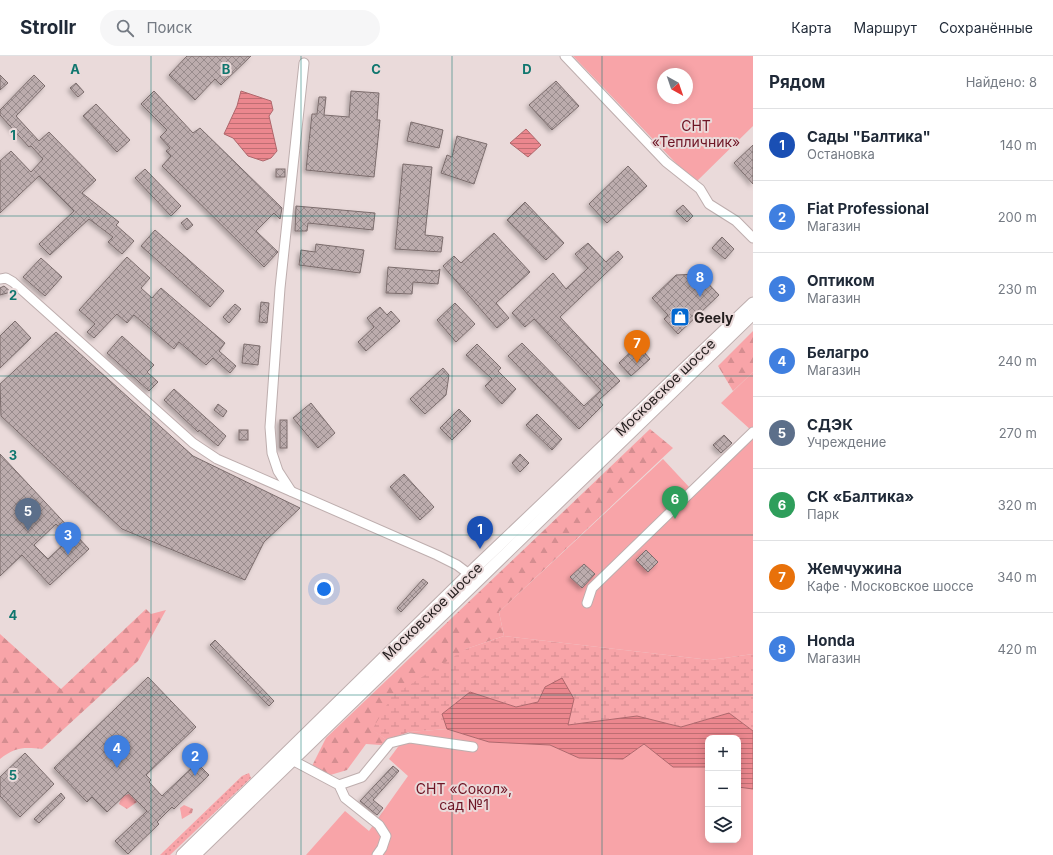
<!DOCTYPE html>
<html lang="ru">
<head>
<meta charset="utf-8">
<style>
  :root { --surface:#fff; --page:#f6f6f7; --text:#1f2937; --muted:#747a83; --line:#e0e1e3; --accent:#0268d0 }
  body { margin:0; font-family:Inter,sans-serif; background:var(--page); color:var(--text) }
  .controls { position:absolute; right:12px; bottom:12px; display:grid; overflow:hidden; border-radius:8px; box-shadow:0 2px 10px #0003 }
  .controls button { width:36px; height:36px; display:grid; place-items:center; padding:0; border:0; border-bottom:1px solid var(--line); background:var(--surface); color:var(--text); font:20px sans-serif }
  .compass { position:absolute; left:657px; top:12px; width:36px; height:36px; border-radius:50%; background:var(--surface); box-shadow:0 2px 10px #0003; rotate:140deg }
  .you { position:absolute; left:324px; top:533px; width:14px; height:14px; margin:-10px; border:3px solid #fff; border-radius:50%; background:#1a73e8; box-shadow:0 0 0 6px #1a73e833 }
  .badge { display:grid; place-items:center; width:26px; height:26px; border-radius:50%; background:var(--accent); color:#fff; font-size:13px; font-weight:700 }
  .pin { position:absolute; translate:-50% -33px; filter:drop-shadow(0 1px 2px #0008) }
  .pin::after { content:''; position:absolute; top:21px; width:14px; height:12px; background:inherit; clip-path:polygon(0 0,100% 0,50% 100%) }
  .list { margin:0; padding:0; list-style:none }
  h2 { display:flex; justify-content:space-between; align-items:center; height:52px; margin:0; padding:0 16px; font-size:17px }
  h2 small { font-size:13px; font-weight:400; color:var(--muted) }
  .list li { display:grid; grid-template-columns:26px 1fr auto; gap:12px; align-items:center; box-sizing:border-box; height:72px; padding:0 16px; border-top:1px solid var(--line) }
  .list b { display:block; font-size:15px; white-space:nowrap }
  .list p { margin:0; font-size:13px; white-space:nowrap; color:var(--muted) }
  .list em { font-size:13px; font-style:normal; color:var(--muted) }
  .icon { flex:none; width:22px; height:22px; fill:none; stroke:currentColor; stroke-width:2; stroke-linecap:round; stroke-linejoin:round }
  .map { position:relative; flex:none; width:753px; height:799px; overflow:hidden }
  header { display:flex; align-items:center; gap:24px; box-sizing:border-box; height:56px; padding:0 20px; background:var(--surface); border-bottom:1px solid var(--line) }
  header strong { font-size:19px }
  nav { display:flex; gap:22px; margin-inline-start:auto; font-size:14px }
  .search { width:280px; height:36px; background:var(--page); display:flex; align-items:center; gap:10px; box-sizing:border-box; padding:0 14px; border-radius:22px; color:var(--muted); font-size:15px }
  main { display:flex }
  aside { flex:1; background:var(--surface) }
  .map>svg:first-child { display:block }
  .grass { fill:url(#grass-dots) }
  .forest { fill:url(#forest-firs) }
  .wetland { fill:url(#wetland-marsh) }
  .green { fill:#f8a4a8; fill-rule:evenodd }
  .water { fill:url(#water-rules); stroke:#af676c }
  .building { fill:url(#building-cross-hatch); stroke:#7c6d6d; fill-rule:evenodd; filter:url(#shadow) }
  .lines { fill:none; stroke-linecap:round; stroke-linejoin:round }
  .minor-casing { stroke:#beaeae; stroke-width:11 }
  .major-casing { stroke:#beaeae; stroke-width:13 }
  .minor { stroke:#fff; stroke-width:9 }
  .major { stroke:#fff; stroke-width:11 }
  .grid { fill:none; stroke:#0f766e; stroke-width:1; stroke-opacity:0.55 }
  .labels { text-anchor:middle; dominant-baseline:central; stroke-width:4; stroke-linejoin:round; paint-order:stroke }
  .park-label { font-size:14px; fill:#6e1525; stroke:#eadada }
  .poi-label { font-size:14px; font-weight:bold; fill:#231d1d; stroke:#eadada; text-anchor:start }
  .street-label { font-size:14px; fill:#231d1d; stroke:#eadada }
  .grid-label { font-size:13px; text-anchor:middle; font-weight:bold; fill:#0f766e; stroke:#eadada; stroke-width:4; stroke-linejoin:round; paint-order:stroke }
</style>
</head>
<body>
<header>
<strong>Strollr</strong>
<div class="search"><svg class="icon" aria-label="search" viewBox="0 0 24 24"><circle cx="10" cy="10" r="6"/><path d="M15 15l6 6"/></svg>Поиск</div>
<nav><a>Карта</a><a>Маршрут</a><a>Сохранённые</a></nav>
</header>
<main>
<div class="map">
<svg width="753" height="799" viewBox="0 0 753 799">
  <defs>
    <pattern id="grass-dots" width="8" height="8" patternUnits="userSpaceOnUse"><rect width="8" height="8" fill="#f8a4a8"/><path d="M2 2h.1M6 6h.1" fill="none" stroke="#d48d90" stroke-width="1.8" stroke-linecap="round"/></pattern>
    <pattern id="forest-firs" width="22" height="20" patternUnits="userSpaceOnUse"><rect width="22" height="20" fill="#f8a4a8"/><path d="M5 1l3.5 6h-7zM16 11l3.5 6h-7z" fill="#d48d90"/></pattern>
    <pattern id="wetland-marsh" width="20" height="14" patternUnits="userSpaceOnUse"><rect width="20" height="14" fill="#f8a4a8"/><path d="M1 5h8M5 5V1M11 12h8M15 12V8" fill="none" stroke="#d48d90"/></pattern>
    <pattern id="water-rules" width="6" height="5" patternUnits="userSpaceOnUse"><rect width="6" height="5" fill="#eb878e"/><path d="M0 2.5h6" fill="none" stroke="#be6e73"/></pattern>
    <pattern id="building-cross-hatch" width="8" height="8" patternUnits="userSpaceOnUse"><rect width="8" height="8" fill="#bcacad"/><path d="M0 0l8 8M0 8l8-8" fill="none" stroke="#988b8c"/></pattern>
    <filter id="shadow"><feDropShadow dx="-2.5" dy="2.5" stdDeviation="2" flood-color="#0004"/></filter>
  </defs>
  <rect width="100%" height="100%" fill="#eadada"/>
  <path class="grass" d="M249 717 251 722 170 799H160L242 720Z"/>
  <g class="forest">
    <path d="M753 275V316L733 335 718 310Z"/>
    <path d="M650 373 673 392 499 556 504 580 466 593 373 674 387 684 381 689 366 688 347 714 327 720 311 712 326 682Z"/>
    <path d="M146 553 151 558 166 554 138 605 42 693C24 691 15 691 0 703V578L61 633Z"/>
    <path d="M129 738 137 746 127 753 119 748 122 740Z"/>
    <path d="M184 749 193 753 192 757 182 763 180 752Z"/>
  </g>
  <path class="wetland" d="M504 580 710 604 753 598V675L729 657 681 671 637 660 568 669 545 631 538 646 516 651 470 636 442 658 447 673 409 676 387 684 372 674 392 640 466 593Z"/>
  <g class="green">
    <path d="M573 0H753V70L695 127ZM663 18H687V42H663Z"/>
    <path d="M753 316V598L710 604 504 580 499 556 663 403 690 432 751 374 721 347Z"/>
    <path d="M447 673 489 686 550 689 579 702 623 703 644 688 673 711H708V784H738V731L753 733V799H306L345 755 369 775 408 720 389 703 409 676Z"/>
  </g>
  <g class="water">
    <path d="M241 35 271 45 273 54 269 60 277 95 271 102 263 105 248 100 233 82 224 78 237 50Z"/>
    <path d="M526 73 541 89 528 101 510 87Z"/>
    <path d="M562 622 574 643 568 669 637 660 681 671 729 657 753 675V733L738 731V682H708V711H673L644 688 623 703 579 702 550 689 489 686 447 673 442 658 470 636 516 651 538 646 545 631Z"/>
  </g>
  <g class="building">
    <path d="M187 0H251L221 29 215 23 195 44 169 19Z"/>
    <path d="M0 19 8 27 0 34Z"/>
    <path d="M34 19 45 30 16 60 39 85 49 76 96 124 82 137 119 166 116 169 134 185 122 198 108 186 113 181 89 163 50 199 39 188 74 155 39 120 0 157V105L11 95 31 116 43 103 31 90 29 91 0 59V54Z"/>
    <path d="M556 25 579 50 552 74 529 49Z"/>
    <path d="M76 27 84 36 78 41 70 32Z"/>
    <path d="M154 35 193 77 200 72 282 152 280 163 274 157 256 175 278 196 264 211 162 110 171 100 166 95 170 92 160 81 167 74 141 48Z"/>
    <path d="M351 35 379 37 377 64H380L374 121 306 114 312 58H317L319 41H326L324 59 349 61Z"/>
    <path d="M96 48 130 84 117 96 83 60Z"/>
    <path d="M411 66 443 74 439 92 407 85Z"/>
    <path d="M457 80 487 88 474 128 441 117 447 99 452 101Z"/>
    <path d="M753 89V128L734 107Z"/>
    <path d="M403 108 432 111 425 179 443 181 441 196 395 193Z"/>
    <path d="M628 110 647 130 607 167 589 148Z"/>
    <path d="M145 113 181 150 171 160 135 122Z"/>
    <rect x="276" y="113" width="9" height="8"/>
    <path d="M525 146 564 187 546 204 507 164Z"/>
    <path d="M683 149 693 160 687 166 676 155Z"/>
    <path d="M296 150 375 157 373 174 308 167 307 175H295Z"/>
    <path d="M187 162 193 169 187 174 181 167Z"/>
    <path d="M155 174 224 235 210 251 141 190Z"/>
    <path d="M494 177 530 216 496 247 509 262 497 272 443 210 454 200 461 207Z"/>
    <path d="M722 181 734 193 725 203 712 192Z"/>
    <path d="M588 187 606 206 618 195 623 201 560 261 620 325 599 344 603 349 579 373 508 300 522 287 584 350 601 334 534 263 525 271 512 257 553 217 566 233 588 212 575 198Z"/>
    <path d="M316 188 364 194 360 217 299 209 301 194 315 196Z"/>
    <path d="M127 201 150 222 141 232 152 242 161 232 225 287 219 295 236 310 230 317 213 302 206 309 179 286 174 293 134 259 127 267 117 258 94 282 87 276 95 268 79 254Z"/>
    <path d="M41 202 62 221 45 240 23 221Z"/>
    <path d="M388 211 437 215 440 213 438 228 413 226 412 238 386 237Z"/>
    <path d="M699 218 719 239 678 278 664 263 668 259 652 242 676 219Z"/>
    <path d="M4 230 11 236 0 239V232Z"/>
    <path d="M261 246 269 247 267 267 259 266Z"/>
    <path d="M455 247 475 268 456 286 437 264Z"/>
    <path d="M235 248 241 253 229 267 223 261Z"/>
    <path d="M380 251 387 259 391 255 400 265 366 295 358 286 374 271 367 262Z"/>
    <path d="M15 265 31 282 0 312V280Z"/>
    <path d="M56 276 193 400 300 452 264 486 245 524 122 473 1 360 0 328Z"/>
    <path d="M122 280 154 309 147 316 158 326 149 335 107 297Z"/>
    <path d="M244 288 260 290 258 309 242 307Z"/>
    <path d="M477 288 501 312 498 315 516 333 502 348 485 330 492 323 466 299Z"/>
    <path d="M638 289 650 303 631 320 619 307Z"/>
    <path d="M443 312 449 319 446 339 425 358 410 343Z"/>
    <path d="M174 333 226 380 218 390 199 374 198 376 164 344Z"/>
    <path d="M311 347 335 377 318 392 293 362Z"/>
    <path d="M218 348 227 355 223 361 214 354Z"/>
    <path d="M459 353 471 365 452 384 440 372Z"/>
    <path d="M537 358 562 383 552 394 526 369Z"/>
    <rect x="280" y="364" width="7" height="28"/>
    <rect x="239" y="374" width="9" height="10"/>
    <path d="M724 379 732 387 721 397 713 389Z"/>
    <path d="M0 398 89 493 50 529 22 499 0 520ZM56 468 69 483 48 503 34 489Z"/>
    <path d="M520 398 529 407 520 416 512 407Z"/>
    <path d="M404 418 434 451 420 464 390 431Z"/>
    <path d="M646 494 658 506 648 516 636 504Z"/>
    <path d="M584 508 595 518 582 532 570 521Z"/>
    <path d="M423 523 428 527 401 556 397 552Z"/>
    <path d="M215 584 274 645 269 650 210 589Z"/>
    <path d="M148 621 196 671 146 719 151 724 149 726 162 740 197 707 209 719 174 753 172 751 157 766 159 768 128 798 115 785 147 755 128 736 107 756 92 741 87 746 54 712Z"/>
    <path d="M25 697 54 728 20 761 0 740V721Z"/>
    <path d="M393 710 399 715 373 744 383 752 377 759 360 745Z"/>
    <path d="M61 737 65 742 39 767 34 763Z"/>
  </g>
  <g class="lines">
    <g class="minor-casing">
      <g id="minor">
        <path d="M565 0 666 106 700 133 709 148 736 165 753 182"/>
        <path d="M0 223 6 222 13 226 193 387 217 403 437 499 457 509 469 518"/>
        <path d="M291 435 278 415 272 397 270 371 280 232 304 7"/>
        <path d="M587 547 592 532 753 376"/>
        <path d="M292 704 339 729 345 742 379 769 386 780 382 792 377 799"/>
        <path d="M339 729 362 721 390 687 410 682 473 691"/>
      </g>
    </g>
    <g class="major-casing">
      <g id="major">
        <path d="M182 799 475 512 753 247"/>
        <path d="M195 799 753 258"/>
      </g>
    </g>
    <use href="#minor" class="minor"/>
    <use href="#major" class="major"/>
  </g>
  <path class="grid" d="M151 0V799M301 0V799M452 0V799M602 0V799M0 160H753M0 320H753M0 479H753M0 639H753"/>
  <defs>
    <g id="shop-square" transform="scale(1)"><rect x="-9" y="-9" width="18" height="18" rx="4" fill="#0268d0" stroke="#eadada"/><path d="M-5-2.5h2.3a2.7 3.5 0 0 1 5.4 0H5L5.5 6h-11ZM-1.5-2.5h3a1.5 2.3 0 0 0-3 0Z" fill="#fff"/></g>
  </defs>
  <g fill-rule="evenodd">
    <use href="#shop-square" x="680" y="261"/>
  </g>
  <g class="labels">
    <g class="park-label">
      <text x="696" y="69">СНТ<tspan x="696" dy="16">«Тепличник»</tspan></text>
      <text x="464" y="732">СНТ «Сокол»,<tspan x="464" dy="16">сад №1</tspan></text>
    </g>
    <g class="poi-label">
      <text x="694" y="261">Geely</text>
    </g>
    <g class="street-label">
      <text transform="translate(665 331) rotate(-44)">Московское шоссе</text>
      <text transform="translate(432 555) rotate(-44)">Московское шоссе</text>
    </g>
  </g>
  <g class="grid-label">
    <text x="75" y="18">A</text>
    <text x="226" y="18">B</text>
    <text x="376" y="18">C</text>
    <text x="527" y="18">D</text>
    <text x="13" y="84">1</text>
    <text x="13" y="244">2</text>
    <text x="13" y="404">3</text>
    <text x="13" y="564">4</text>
    <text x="13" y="724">5</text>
  </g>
</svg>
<div class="controls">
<button>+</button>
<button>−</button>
<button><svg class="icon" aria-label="layers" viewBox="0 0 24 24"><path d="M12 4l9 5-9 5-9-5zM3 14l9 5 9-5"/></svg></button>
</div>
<svg class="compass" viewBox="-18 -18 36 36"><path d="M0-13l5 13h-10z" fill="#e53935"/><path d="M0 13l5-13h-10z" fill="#747a83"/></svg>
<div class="you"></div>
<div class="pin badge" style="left:480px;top:493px;background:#1a4fb4">1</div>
<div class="pin badge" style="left:195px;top:720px;background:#3f7fe0">2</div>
<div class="pin badge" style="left:68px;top:499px;background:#3f7fe0">3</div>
<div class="pin badge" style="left:117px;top:712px;background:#3f7fe0">4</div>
<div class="pin badge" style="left:28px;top:475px;background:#5c6f8a">5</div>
<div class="pin badge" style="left:675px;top:463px;background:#2e9e5b">6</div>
<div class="pin badge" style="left:637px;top:307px;background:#e8710a">7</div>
<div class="pin badge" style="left:700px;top:241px;background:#3f7fe0">8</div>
</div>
<aside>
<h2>Рядом<small>Найдено: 8</small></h2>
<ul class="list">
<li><span class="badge" style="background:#1a4fb4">1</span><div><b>Сады &quot;Балтика&quot;</b><p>Остановка</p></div><em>140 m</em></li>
<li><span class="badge" style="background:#3f7fe0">2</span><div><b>Fiat Professional</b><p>Магазин</p></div><em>200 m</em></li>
<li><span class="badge" style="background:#3f7fe0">3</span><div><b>Оптиком</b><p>Магазин</p></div><em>230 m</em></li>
<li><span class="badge" style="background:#3f7fe0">4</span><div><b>Белагро</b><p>Магазин</p></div><em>240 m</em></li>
<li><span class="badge" style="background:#5c6f8a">5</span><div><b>СДЭК</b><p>Учреждение</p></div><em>270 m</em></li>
<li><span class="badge" style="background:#2e9e5b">6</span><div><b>СК «Балтика»</b><p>Парк</p></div><em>320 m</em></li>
<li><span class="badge" style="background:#e8710a">7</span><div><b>Жемчужина</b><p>Кафе · Московское шоссе</p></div><em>340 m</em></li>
<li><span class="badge" style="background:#3f7fe0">8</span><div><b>Honda</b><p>Магазин</p></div><em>420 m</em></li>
</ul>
</aside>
</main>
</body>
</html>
